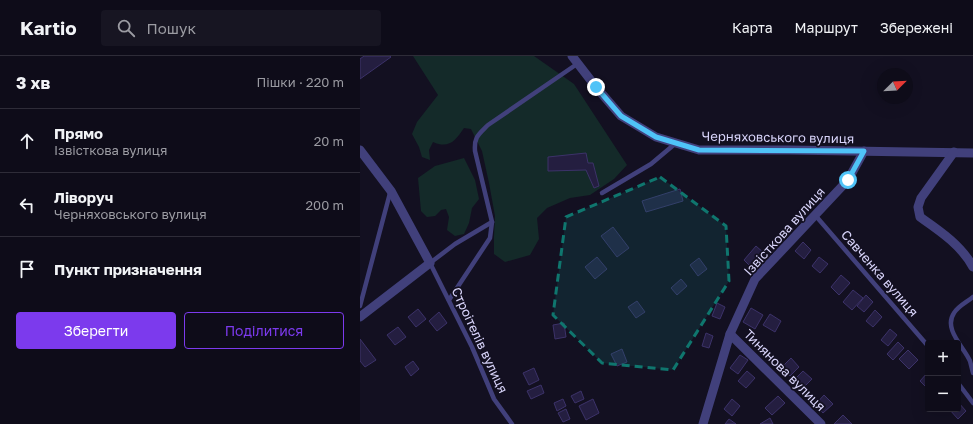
<!DOCTYPE html>
<html lang="uk">
<head>
<meta charset="utf-8">
<style>
  :root { --surface:#0e0c19; --page:#171522; --text:#f1f3f6; --muted:#9b9ba2; --line:#2e2c38; --accent:#7c3aed }
  body { margin:0; font-family:"Golos Text",sans-serif; background:var(--page); color:var(--text) }
  .controls { position:absolute; right:12px; bottom:12px; display:grid; overflow:hidden; border-radius:4px; box-shadow:0 4px 16px #0002 }
  .controls button { width:36px; height:36px; display:grid; place-items:center; padding:0; border:0; border-bottom:1px solid var(--line); background:var(--surface); color:var(--text); font:20px sans-serif }
  .compass { position:absolute; left:517px; top:12px; width:36px; height:36px; border-radius:50%; background:var(--surface); box-shadow:0 4px 16px #0002; rotate:66deg }
  .stop { position:absolute; width:12px; height:12px; margin:-9px; border:3px solid #4fc3f7; border-radius:50%; background:#fff }
  .stop.end { background:#4fc3f7; border-color:#fff; box-shadow:0 1px 4px #0008 }
  .list { margin:0; padding:0; list-style:none }
  h2 { display:flex; justify-content:space-between; align-items:center; height:52px; margin:0; padding:0 16px; font-size:17px }
  h2 small { font-size:13px; font-weight:400; color:var(--muted) }
  .list li { display:grid; grid-template-columns:26px 1fr auto; gap:12px; align-items:center; box-sizing:border-box; height:64px; padding:0 16px; border-top:1px solid var(--line) }
  .list b { display:block; font-size:15px; white-space:nowrap }
  .list p { margin:0; font-size:13px; white-space:nowrap; color:var(--muted) }
  .list em { font-size:13px; font-style:normal; color:var(--muted) }
  .actions { display:flex; gap:8px; padding:12px 16px }
  .actions a { flex:1; padding:9px 0; border:1px solid var(--accent); border-radius:4px; text-align:center; font-size:14px; color:var(--accent) }
  .actions .main { background:var(--accent); color:#fff }
  .icon { flex:none; width:22px; height:22px; fill:none; stroke:currentColor; stroke-width:2; stroke-linecap:round; stroke-linejoin:round }
  .map { position:relative; flex:none; width:613px; height:368px; overflow:hidden }
  header { display:flex; align-items:center; gap:24px; box-sizing:border-box; height:56px; padding:0 20px; background:var(--surface); border-bottom:1px solid var(--line) }
  header strong { font-size:19px }
  nav { display:flex; gap:22px; margin-inline-start:auto; font-size:14px }
  .search { width:280px; height:36px; background:var(--page); display:flex; align-items:center; gap:10px; box-sizing:border-box; padding:0 14px; border-radius:4px; color:var(--muted); font-size:15px }
  main { display:flex }
  aside { flex:1; background:var(--surface) }
  .map>svg:first-child { display:block }
  .green { fill:#142a29 }
  .building { fill:#241e40; stroke:#3c3269 }
  .lines { fill:none; stroke-linecap:round; stroke-linejoin:round }
  .lane { stroke:#41407b; stroke-width:4.5 }
  .street { stroke:#41407b; stroke-width:9 }
  .route { stroke:#4fc3f7; stroke-width:5 }
  .marked { fill:#0f766e; fill-opacity:0.2; stroke:#0f766e; stroke-width:3; stroke-dasharray:8 5; stroke-linejoin:round }
  .labels { text-anchor:middle; dominant-baseline:central; stroke-width:3.5; stroke-linejoin:round; paint-order:stroke }
  .street-label { font-size:13px; fill:#d8d4fa; stroke:#131021 }
</style>
</head>
<body>
<header>
<strong>Kartio</strong>
<div class="search"><svg class="icon" aria-label="search" viewBox="0 0 24 24"><circle cx="10" cy="10" r="6"/><path d="M15 15l6 6"/></svg>Пошук</div>
<nav><a>Карта</a><a>Маршрут</a><a>Збережені</a></nav>
</header>
<main>
<aside>
<h2>3 хв<small>Пішки · 220 m</small></h2>
<ul class="list">
<li><svg class="icon" aria-label="ahead" viewBox="0 0 24 24"><path d="M12 20V5M6 11l6-6 6 6"/></svg><div><b>Прямо</b><p>Iзвiсткова вулиця</p></div><em>20 m</em></li>
<li><svg class="icon" aria-label="left" viewBox="0 0 24 24"><path d="M17 20v-9H6M10 6l-5 5 5 5"/></svg><div><b>Ліворуч</b><p>Черняховського вулиця</p></div><em>200 m</em></li>
<li><svg class="icon" aria-label="arrive" viewBox="0 0 24 24"><path d="M6 21V4h12l-3 4 3 4H6"/></svg><div><b>Пункт призначення</b></div></li>
</ul>
<div class="actions"><a class="main">Зберегти</a><a>Поділитися</a></div>
</aside>
<div class="map">
<svg width="613" height="368" viewBox="0 0 613 368">
  <rect width="100%" height="100%" fill="#131021"/>
  <g class="green">
    <path d="M53 0H174L214 28 267 109 254 123 230 139 210 142 187 152 177 162 179 183 170 199 145 206 134 198V180L135 160 129 127 122 95 111 73 104 72C95 85 89 93 73 86L69 94 70 104 62 101 59 91 52 78 57 66 78 39Z"/>
    <path d="M104 102 115 124 119 143 112 152 109 167 104 178 95 180 87 174 89 161 86 153 81 154 75 160 67 161 61 155 58 122 75 110Z"/>
  </g>
  <g class="building">
    <path d="M4 0H30L31 1 0 23V3Z"/>
    <path d="M226 97 228 107H233L239 130 234 132 226 114 188 115V101Z"/>
    <path d="M320 133 323 145 286 156 282 145Z"/>
    <path d="M253 171 269 192 257 201 241 180Z"/>
    <path d="M443 186 451 194 444 203 435 195Z"/>
    <path d="M396 190 405 198 392 212 384 204Z"/>
    <path d="M237 201 247 213 235 223 225 211Z"/>
    <path d="M459 201 468 208 460 217 452 210Z"/>
    <path d="M339 202 347 213 338 220 330 209Z"/>
    <path d="M481 219 490 227 479 239 471 231Z"/>
    <path d="M321 223 327 230 317 239 311 232Z"/>
    <path d="M493 234 503 242 492 254 483 246Z"/>
    <path d="M506 239 513 246 504 256 497 250Z"/>
    <path d="M277 245 285 256 276 262 268 251Z"/>
    <path d="M357 247 365 251 360 263 352 260Z"/>
    <path d="M391 252 403 259 395 273 383 266Z"/>
    <path d="M58 253 66 263 56 271 48 261Z"/>
    <path d="M515 254 522 261 513 271 506 265Z"/>
    <path d="M79 256 87 267 77 275 69 265Z"/>
    <path d="M410 258 421 265 415 276 403 269Z"/>
    <path d="M204 267 206 281 195 283 193 269Z"/>
    <path d="M38 271 46 281 35 289 27 279Z"/>
    <path d="M530 273 537 279 528 290 521 284Z"/>
    <path d="M346 277 353 280 349 292 342 290Z"/>
    <path d="M0 283 16 304 5 311 0 305Z"/>
    <path d="M538 286 544 292 533 304 527 298Z"/>
    <path d="M262 293 267 306 257 310 251 298Z"/>
    <path d="M548 294 558 304 549 313 539 303Z"/>
    <path d="M380 299 388 304 378 318 370 312Z"/>
    <path d="M431 302 439 311 430 320 421 312Z"/>
    <path d="M53 305 59 313 51 320 45 311Z"/>
    <path d="M174 312 179 324 169 329 163 317Z"/>
    <path d="M387 315 395 322 386 332 378 325Z"/>
    <path d="M443 315 452 323 442 333 434 324Z"/>
    <path d="M568 316V331L567 332 560 325Z"/>
    <path d="M181 329 184 337 171 343 167 335Z"/>
    <path d="M221 335 224 343 215 347 211 340Z"/>
    <path d="M464 339 473 348 463 357 455 349Z"/>
    <path d="M418 340 425 347 412 359 405 352Z"/>
    <path d="M203 343 206 350 197 355 194 347Z"/>
    <path d="M233 343 239 357 226 364 219 350Z"/>
    <path d="M372 343 380 350 372 360 364 353Z"/>
    <path d="M598 346 606 355 598 363 589 353H598Z"/>
    <path d="M206 353 210 363 203 366 198 357Z"/>
    <path d="M483 359 492 368H474Z"/>
    <path d="M410 362 413 368H400Z"/>
    <path d="M369 363 376 368H365Z"/>
  </g>
  <g class="lines">
    <g class="lane">
      <path d="M242 137 291 108 316 87"/>
      <path d="M455 159 568 290"/>
      <path d="M132 166 95 188 70 207 112 291 134 343 152 368"/>
      <path d="M613 241C607 246 598 250 594 257 583 273 604 291 610 305 611 309 612 313 613 317"/>
      <path d="M89 244 130 182 132 166 115 95C114 81 118 79 128 69L217 8"/>
      <path d="M0 250 30 137"/>
      <path d="M598 327 613 347"/>
    </g>
    <g class="street">
      <path d="M212 0 236 31 261 60 296 81 339 94H429L613 97"/>
      <path d="M0 94 31 135 70 207 0 261"/>
      <path d="M594 96 561 142 558 151 560 161C580 175 601 189 613 211"/>
      <path d="M370 278 461 368"/>
      <path d="M343 368 370 278 395 223 488 124 504 95"/>
    </g>
  </g>
  <g class="lines">
    <path class="route" d="M236 31 261 60 296 81 339 94 504 95 488 124"/>
  </g>
  <path class="marked" d="M300 121 366 170 369 225 313 314 242 307 193 259 206 161Z"/>
  <g class="labels">
    <g class="street-label">
      <text transform="translate(418 81) rotate(1)">Черняховського вулиця</text>
      <text transform="translate(424 175) rotate(-48)">Iзвiсткова вулиця</text>
      <text transform="translate(520 217) rotate(49)">Савченка вулиця</text>
      <text transform="translate(120 284) rotate(65)">Строiтелiв вулиця</text>
      <text transform="translate(425 314) rotate(45)">Тинянова вулиця</text>
    </g>
  </g>
</svg>
<div class="controls">
<button>+</button>
<button>−</button>
</div>
<svg class="compass" viewBox="-18 -18 36 36"><path d="M0-13l5 13h-10z" fill="#e53935"/><path d="M0 13l5-13h-10z" fill="#9b9ba2"/></svg>
<div class="stop" style="left:488px;top:124px"></div>
<div class="stop end" style="left:236px;top:31px"></div>
</div>
</main>
</body>
</html>
